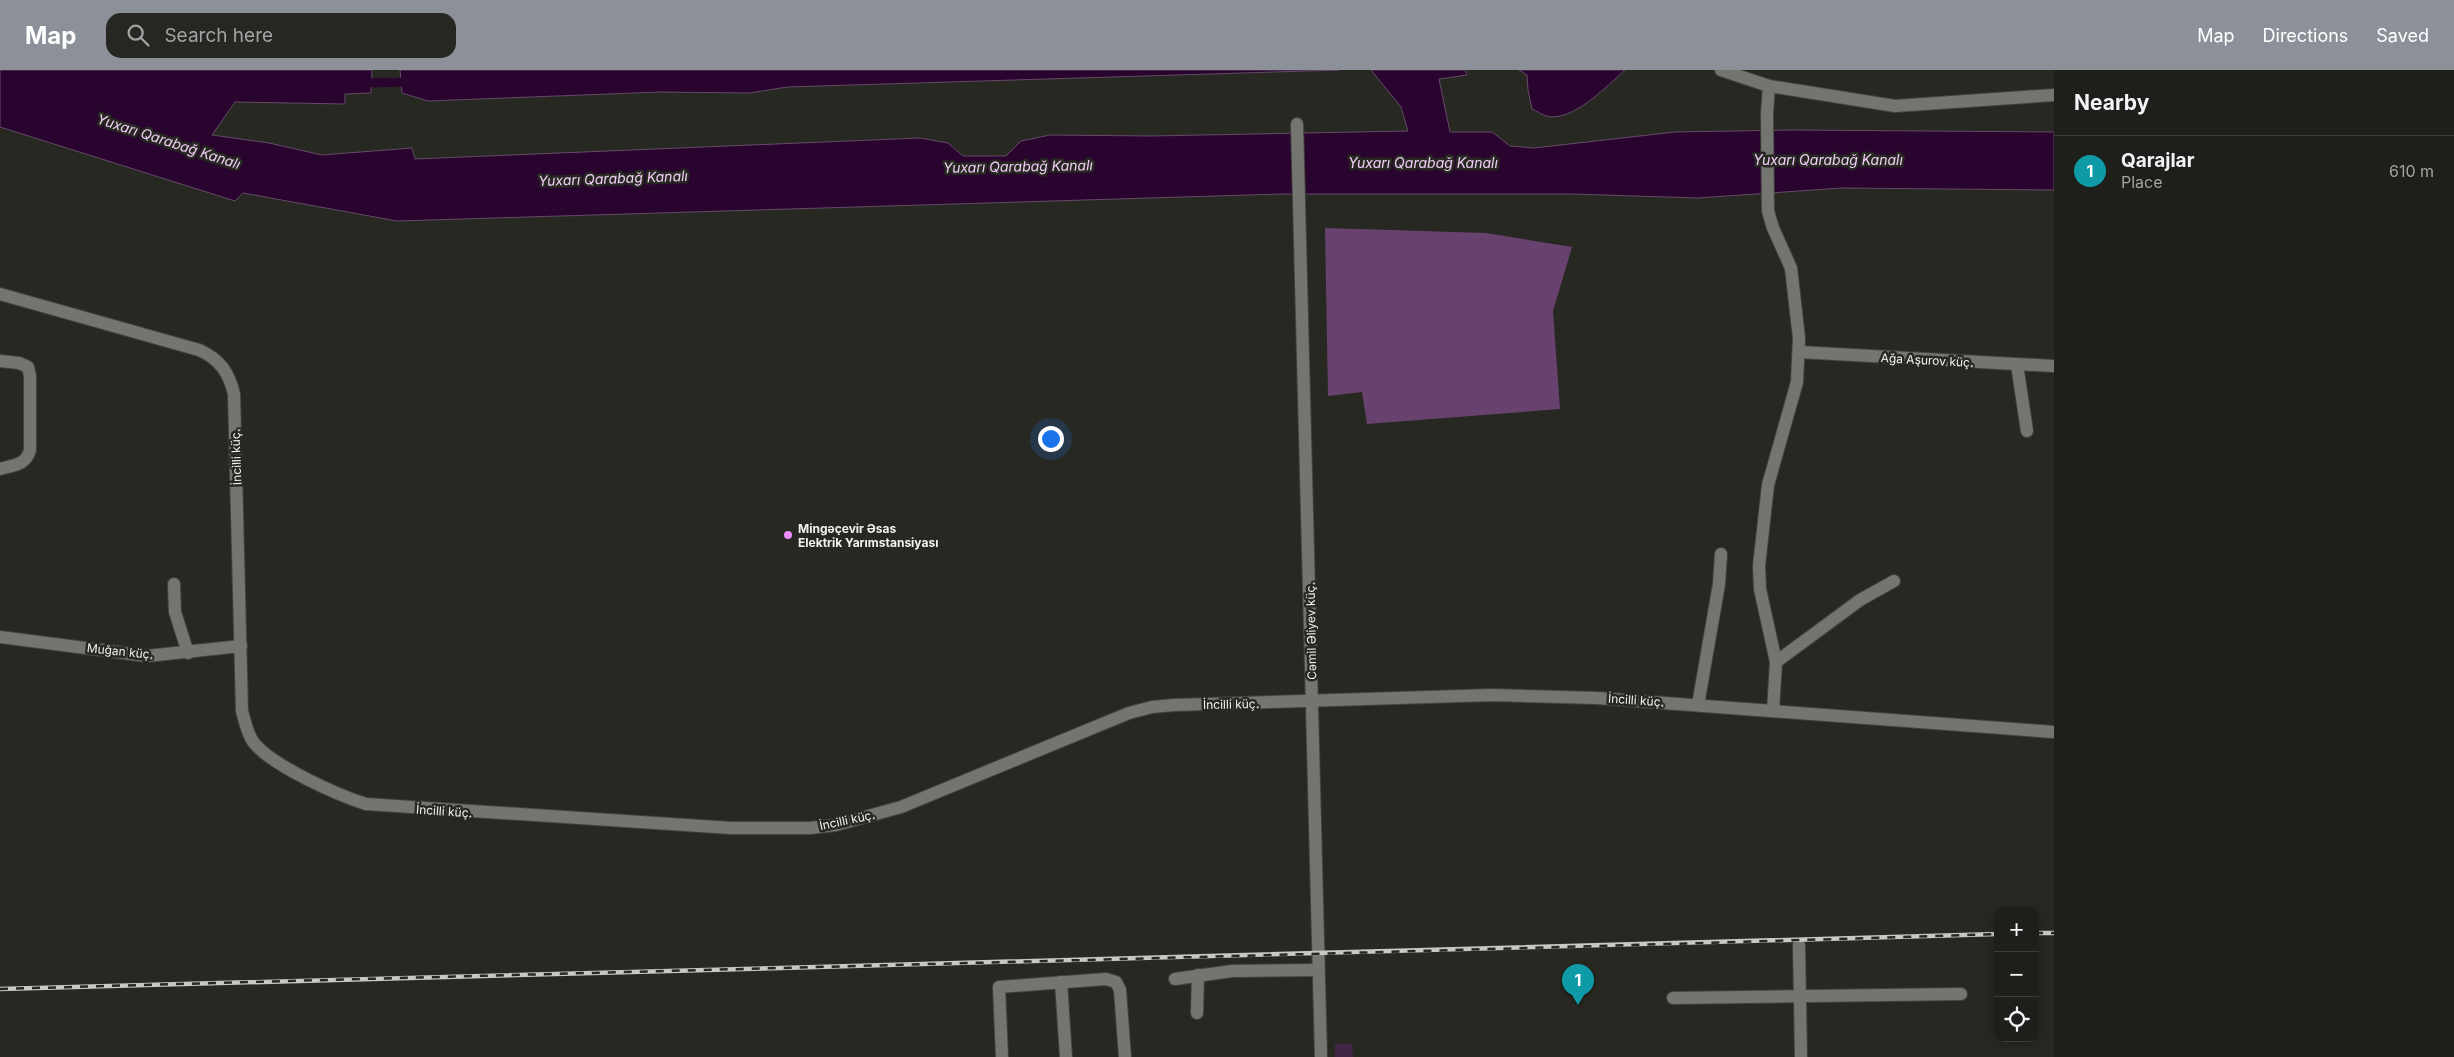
<!DOCTYPE html>
<html lang="en">
<head>
<meta charset="utf-8">
<style>
  :root { --surface:#1e1e1a; --page:#262723; --text:#f1f3f6; --muted:#a1a2a2; --line:#3c3c39; --accent:#8c9099 }
  body { margin:0; font-family:Inter,sans-serif; background:var(--page); color:var(--text) }
  .controls { position:absolute; right:15px; bottom:15px; display:grid; overflow:hidden; border-radius:10px; box-shadow:0 2px 12px #0003 }
  .controls button { width:45px; height:45px; display:grid; place-items:center; padding:0; border:0; border-bottom:1px solid var(--line); background:var(--surface); color:var(--text); font:25px sans-serif }
  .you { position:absolute; left:1050px; top:368px; width:18px; height:18px; margin:-12px; border:4px solid #fff; border-radius:50%; background:#1a73e8; box-shadow:0 0 0 8px #1a73e833 }
  .badge { display:grid; place-items:center; width:32px; height:32px; border-radius:50%; background:var(--accent); color:#fff; font-size:16px; font-weight:700 }
  .pin { position:absolute; translate:-50% -41px; filter:drop-shadow(0 1px 2px #0008) }
  .pin::after { content:''; position:absolute; top:26px; width:18px; height:15px; background:inherit; clip-path:polygon(0 0,100% 0,50% 100%) }
  .list { margin:0; padding:0; list-style:none }
  h2 { display:flex; justify-content:space-between; align-items:center; height:65px; margin:0; padding:0 20px; font-size:21px }
  h2 small { font-size:16px; font-weight:400; color:var(--muted) }
  .list li { display:grid; grid-template-columns:32px 1fr auto; gap:15px; align-items:center; box-sizing:border-box; height:70px; padding:0 20px; border-top:1px solid var(--line) }
  .list b { display:block; font-size:19px; white-space:nowrap }
  .list p { margin:0; font-size:16px; white-space:nowrap; color:var(--muted) }
  .list em { font-size:16px; font-style:normal; color:var(--muted) }
  .icon { flex:none; width:28px; height:28px; fill:none; stroke:currentColor; stroke-width:2; stroke-linecap:round; stroke-linejoin:round }
  .map { position:relative; flex:none; width:2054px; height:987px; overflow:hidden }
  header { display:flex; align-items:center; gap:30px; box-sizing:border-box; height:70px; padding:0 25px; background:var(--accent); color:#fff }
  header strong { font-size:24px }
  nav { display:flex; gap:28px; margin-inline-start:auto; font-size:18px }
  .search { width:350px; height:45px; background:var(--page); display:flex; align-items:center; gap:12px; box-sizing:border-box; padding:0 18px; border-radius:15px; color:var(--muted); font-size:19px }
  main { display:flex }
  aside { flex:1; background:var(--surface) }
  .map>svg:first-child { display:block }
  .green { fill:#432548 }
  .forest { fill:#68426f }
  .water { fill:#28042e; stroke:#644b68 }
  .lines { fill:none; stroke-linecap:round; stroke-linejoin:round }
  .canal { stroke:#28042e; stroke-width:9 }
  .minor-casing { stroke:#44443f; stroke-width:14 }
  .minor { stroke:#747471; stroke-width:12 }
  .rail-casing { stroke:#c8c8c5; stroke-width:4.5 }
  .rail { stroke:#282822; stroke-width:2.5; stroke-dasharray:8; stroke-linecap:butt }
  .poi-dot { fill:#eb8dfc; stroke:#282822; stroke-width:2 }
  .labels { text-anchor:middle; dominant-baseline:central; stroke-width:5; stroke-linejoin:round; paint-order:stroke }
  .street-label { font-size:12px; fill:#f1f1ee; stroke:#282822 }
  .poi-label { font-size:12px; font-weight:bold; fill:#f1f1ee; stroke:#282822; text-anchor:start }
  .water-label { font-size:14px; font-style:italic; fill:#f3cef9; stroke:#282822 }
</style>
</head>
<body>
<header>
<strong>Map</strong>
<div class="search"><svg class="icon" aria-label="search" viewBox="0 0 24 24"><circle cx="10" cy="10" r="6"/><path d="M15 15l6 6"/></svg>Search here</div>
<nav><a>Map</a><a>Directions</a><a>Saved</a></nav>
</header>
<main>
<div class="map">
<svg width="2054" height="987" viewBox="0 0 2054 987">
  <rect width="100%" height="100%" fill="#282822"/>
  <path class="green" d="M1335 974H1352L1353 987H1335Z"/>
  <path class="forest" d="M1325 158 1486 163 1572 177 1553 241 1560 339 1367 354 1362 322 1328 326Z"/>
  <g class="water">
    <path d="M0 0H372L371 23 345 24V34L235 32 212 65 269 73 322 85 412 78 415 89 920 68 948 73 963 86H1006L1021 71 1050 65 1152 66 1408 61 1401 37 1371 0H1465L1467 5 1439 9 1450 62H1492L1510 76 1534 78 1675 62 1793 60 2054 62V120L1842 118 1698 128 1573 124H1281L397 151 243 123 235 131 0 57Z"/>
    <path d="M400 0H1339L787 17 750 23 660 22 428 31 402 23Z"/>
    <path d="M1519 0H1625C1607 16 1572 53 1546 46 1542 45 1537 41 1532 39L1528 20 1527 5Z"/>
  </g>
  <g class="lines">
    <path class="canal" d="M360 13 412 12"/>
    <g class="minor-casing">
      <g id="minor">
        <path d="M1721 0 1769 16 1895 36 2054 25"/>
        <path d="M1769 16 1767 44 1768 141 1773 158 1791 198 1799 268 1797 312 1768 415 1759 496 1760 519 1776 592 1773 641"/>
        <path d="M1297 54 1321 987"/>
        <path d="M0 224 199 280C220 289 229 303 234 324L242 641C245 651 247 664 254 673 273 696 337 725 366 734L731 758H810L836 755 901 737 1129 643 1152 637 1174 635 1492 625 1597 628 2054 662"/>
        <path d="M1799 282 2054 296"/>
        <path d="M0 291 19 293 28 297 30 306V380C26 395 14 395 0 399"/>
        <path d="M2017 295 2027 361"/>
        <path d="M174 514 175 542 188 583"/>
        <path d="M0 567 147 586 241 576"/>
        <path d="M1776 592 1860 530 1894 511"/>
        <path d="M1698 635 1719 514 1721 484"/>
        <path d="M1799 875 1801 987"/>
        <path d="M1175 909 1232 901 1318 900"/>
        <path d="M1061 912 1066 987"/>
        <path d="M1673 928 1961 924"/>
        <path d="M1197 943 1198 905"/>
        <path d="M1002 987 999 917 1106 909 1116 912 1120 920 1125 987"/>
      </g>
    </g>
    <use href="#minor" class="minor"/>
    <g class="rail-casing">
      <g id="rail">
        <path d="M2035 863H2054"/>
        <path d="M0 919C666 900 1332 885 1998 864"/>
      </g>
    </g>
    <use href="#rail" class="rail"/>
  </g>
  <circle class="poi-dot" cx="788" cy="465" r="5"/>
  <g class="labels">
    <g class="street-label">
      <text transform="translate(1927 290) rotate(3)">Ağa Aşurov küç.</text>
      <text transform="translate(236 387) rotate(-92)">İncilli küç.</text>
      <text transform="translate(1311 561) rotate(-91)">Cəmil Əliyev küç.</text>
      <text transform="translate(120 581) rotate(6)">Muğan küç.</text>
      <text transform="translate(1636 630) rotate(4)">İncilli küç.</text>
      <text transform="translate(1231 634) rotate(-1)">İncilli küç.</text>
      <text transform="translate(444 741) rotate(4)">İncilli küç.</text>
      <text transform="translate(847 750) rotate(-12)">İncilli küç.</text>
    </g>
    <g class="poi-label">
      <text x="798" y="458">Mingəçevir Əsas<tspan x="798" dy="14">Elektrik Yarımstansiyası</tspan></text>
    </g>
    <g class="water-label">
      <text transform="translate(169 71) rotate(18)">Yuxarı Qarabağ Kanalı</text>
      <text x="1828" y="89">Yuxarı Qarabağ Kanalı</text>
      <text x="1423" y="92">Yuxarı Qarabağ Kanalı</text>
      <text transform="translate(1018 96) rotate(-1)">Yuxarı Qarabağ Kanalı</text>
      <text transform="translate(613 108) rotate(-2)">Yuxarı Qarabağ Kanalı</text>
    </g>
  </g>
</svg>
<div class="controls">
<button>+</button>
<button>−</button>
<button><svg class="icon" aria-label="locate" viewBox="0 0 24 24"><circle cx="12" cy="12" r="6"/><path d="M12 2v4M12 18v4M2 12h4M18 12h4"/></svg></button>
</div>
<div class="you"></div>
<div class="pin badge" style="left:1578px;top:935px;background:#0f9aa8">1</div>
</div>
<aside>
<h2>Nearby<small></small></h2>
<ul class="list">
<li><span class="badge" style="background:#0f9aa8">1</span><div><b>Qarajlar</b><p>Place</p></div><em>610 m</em></li>
</ul>
</aside>
</main>
</body>
</html>
